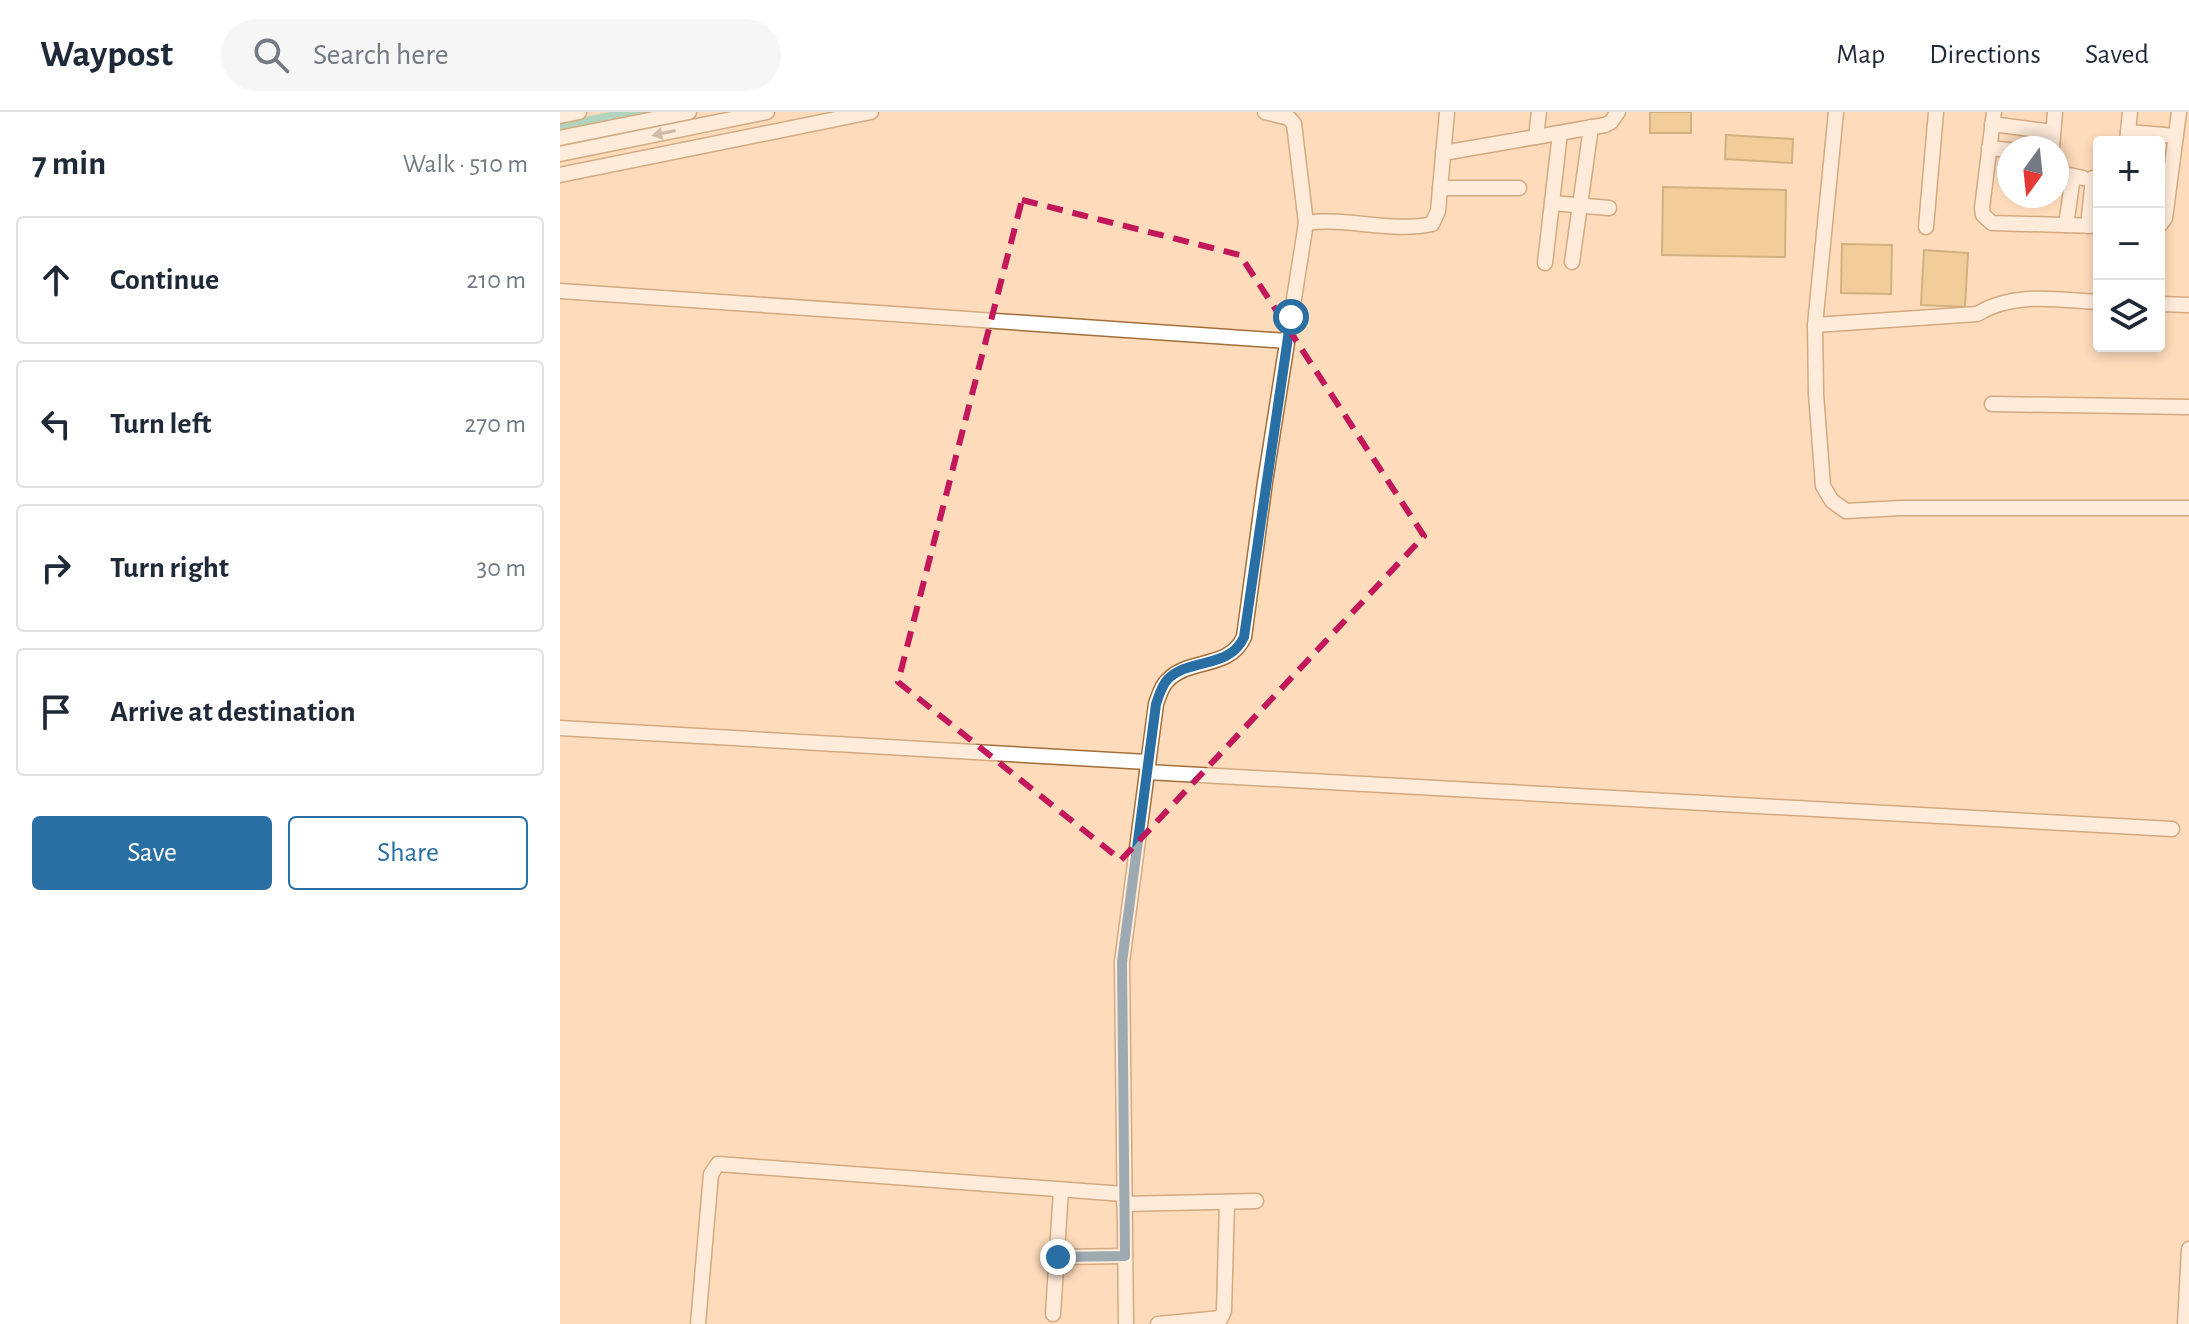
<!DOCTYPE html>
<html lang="en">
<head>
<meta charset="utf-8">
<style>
  :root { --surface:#fff; --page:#f6f6f7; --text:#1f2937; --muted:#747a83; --line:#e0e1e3; --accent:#2a6fa4 }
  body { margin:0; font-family:"Alegreya Sans",sans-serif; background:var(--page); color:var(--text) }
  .controls { position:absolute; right:24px; top:24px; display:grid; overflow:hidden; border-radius:8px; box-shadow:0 4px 12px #0003 }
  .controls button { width:72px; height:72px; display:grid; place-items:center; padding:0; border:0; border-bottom:2px solid var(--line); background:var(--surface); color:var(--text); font:40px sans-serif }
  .compass { position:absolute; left:1437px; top:24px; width:72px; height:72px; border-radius:50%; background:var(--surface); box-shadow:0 4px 12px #0003; rotate:195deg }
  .stop { position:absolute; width:24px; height:24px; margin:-18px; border:6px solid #2a6fa4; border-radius:50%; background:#fff }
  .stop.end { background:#2a6fa4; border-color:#fff; box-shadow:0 2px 8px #0008 }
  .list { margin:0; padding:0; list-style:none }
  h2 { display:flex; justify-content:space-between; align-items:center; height:104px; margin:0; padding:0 32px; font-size:34px }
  h2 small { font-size:26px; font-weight:400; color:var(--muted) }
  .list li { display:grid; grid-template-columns:52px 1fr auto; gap:24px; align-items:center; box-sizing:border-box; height:128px; margin:0 16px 16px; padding:0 16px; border:2px solid var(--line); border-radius:8px }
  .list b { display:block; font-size:30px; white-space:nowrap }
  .list em { font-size:26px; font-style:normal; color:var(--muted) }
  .actions { display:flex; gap:16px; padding:24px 32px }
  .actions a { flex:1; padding:18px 0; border:2px solid var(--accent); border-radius:8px; text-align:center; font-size:28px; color:var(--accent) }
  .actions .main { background:var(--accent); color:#fff }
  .icon { flex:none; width:44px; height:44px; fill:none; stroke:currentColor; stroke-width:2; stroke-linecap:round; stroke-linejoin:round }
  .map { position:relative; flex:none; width:1629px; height:1212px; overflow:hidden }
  header { display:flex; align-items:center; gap:48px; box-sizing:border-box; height:112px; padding:0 40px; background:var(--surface); border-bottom:2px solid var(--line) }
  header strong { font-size:38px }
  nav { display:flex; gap:44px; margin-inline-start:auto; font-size:28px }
  .search { width:560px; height:72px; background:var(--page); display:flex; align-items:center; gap:20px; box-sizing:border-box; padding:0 28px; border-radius:44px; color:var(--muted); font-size:30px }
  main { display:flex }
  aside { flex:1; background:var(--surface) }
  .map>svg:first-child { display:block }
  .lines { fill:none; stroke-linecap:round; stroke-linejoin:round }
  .canal { stroke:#58cdc0; stroke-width:14 }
  .building { fill:#e3be6f; stroke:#9e7f3a; stroke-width:2 }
  .minor-casing { stroke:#a26f39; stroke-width:17 }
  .minor { stroke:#fff; stroke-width:14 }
  .oneway { fill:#9d948c }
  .route { stroke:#2a6fa4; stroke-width:10 }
  .marked { fill:none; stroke:#c2185b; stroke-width:6; stroke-dasharray:16 10; stroke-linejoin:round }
</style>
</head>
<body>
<header>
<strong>Waypost</strong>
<div class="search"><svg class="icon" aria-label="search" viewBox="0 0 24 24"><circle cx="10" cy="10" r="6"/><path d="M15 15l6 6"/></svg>Search here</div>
<nav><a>Map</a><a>Directions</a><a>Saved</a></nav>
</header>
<main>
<aside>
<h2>7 min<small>Walk · 510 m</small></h2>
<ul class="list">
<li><svg class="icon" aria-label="ahead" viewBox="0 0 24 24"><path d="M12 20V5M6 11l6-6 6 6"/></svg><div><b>Continue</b></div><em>210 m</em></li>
<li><svg class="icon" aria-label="left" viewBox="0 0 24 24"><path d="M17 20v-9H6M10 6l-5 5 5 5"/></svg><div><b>Turn left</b></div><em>270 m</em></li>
<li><svg class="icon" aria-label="right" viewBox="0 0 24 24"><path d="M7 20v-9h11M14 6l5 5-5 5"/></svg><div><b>Turn right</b></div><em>30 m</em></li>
<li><svg class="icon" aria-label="arrive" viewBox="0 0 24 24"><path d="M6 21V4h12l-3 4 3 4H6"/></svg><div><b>Arrive at destination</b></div></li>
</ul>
<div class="actions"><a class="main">Save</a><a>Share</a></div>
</aside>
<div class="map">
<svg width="1629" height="1212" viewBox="0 0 1629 1212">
  <rect width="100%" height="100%" fill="#fedbbb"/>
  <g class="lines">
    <path class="canal" d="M0 17 86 0"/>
  </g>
  <g class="building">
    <rect x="1090" y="0" width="41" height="21"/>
    <path d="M1166 23 1233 27 1232 51 1165 47Z"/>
    <path d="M1103 75 1226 78 1225 145 1102 143Z"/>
    <path d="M1282 132 1332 133 1331 182 1281 181Z"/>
    <path d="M1364 138 1408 141 1405 195 1361 193Z"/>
  </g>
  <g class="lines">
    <g class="minor-casing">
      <g id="minor">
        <path d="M705 0 729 6 734 12 746 111C788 105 831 121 872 112L878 99 887 0"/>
        <path d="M1276 0 1255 213 1256 282 1263 374 1272 389 1286 399 1341 396H1629"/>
        <path d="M1434 0 1422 96 1423 103 1432 111 1539 114"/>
        <path d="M0 4 19 0"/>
        <path d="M1432 12 1493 20"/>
        <path d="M1568 20 1616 24"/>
        <path d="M976 25 979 0"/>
        <path d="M0 26 129 0"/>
        <path d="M1567 30 1570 0"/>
        <path d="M1429 36 1449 38"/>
        <path d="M1492 36 1495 0"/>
        <path d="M883 41 1045 13 1051 10 1058 0"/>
        <path d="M0 42 207 0"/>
        <path d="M1497 57 1505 62 1523 66"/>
        <path d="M0 63 311 0"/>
        <path d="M880 76H959"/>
        <path d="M992 91 1049 96"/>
        <path d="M1506 113 1513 65"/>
        <path d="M1528 114 1533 66"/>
        <path d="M1599 114 1605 106 1619 0"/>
        <path d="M1366 115 1376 0"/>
        <path d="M1012 150 1031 15"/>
        <path d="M985 151 1000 21"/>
        <path d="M0 179 727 229"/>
        <path d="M1599 192 1629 193"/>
        <path d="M1255 213 1417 202C1454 179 1497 188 1539 190"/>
        <path d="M1432 292 1629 295"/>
        <path d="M0 616 587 650"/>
        <path d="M587 660 1612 717"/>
        <path d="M564 1092 696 1089"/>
        <path d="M498 1145 565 1144"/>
        <path d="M493 1202 501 1078"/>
        <path d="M138 1212 151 1062 158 1052 564 1082"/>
        <path d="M566 1212 562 850 596 592C599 584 601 575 607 569 629 545 669 558 684 525L705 370 746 111"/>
        <path d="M598 1212 661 1206 664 1199 667 1090"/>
        <path d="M1625 1212 1629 1137"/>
      </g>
    </g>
    <use href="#minor" class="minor"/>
  </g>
  <defs><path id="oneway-solid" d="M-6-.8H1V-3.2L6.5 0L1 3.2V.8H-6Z" transform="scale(2)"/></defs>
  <use class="oneway" href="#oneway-solid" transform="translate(104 21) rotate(168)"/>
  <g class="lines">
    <path class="route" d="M498 1145 565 1144 562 850 596 592C599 584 601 575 607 568 629 545 669 558 684 525L731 205"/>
  </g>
  <path d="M0 0H1629V1212H0ZM462 88 680 143 864 424 561 748 338 570Z" fill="#fedbbb" fill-opacity=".55" fill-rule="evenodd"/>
  <path class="marked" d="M462 88 680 143 864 424 561 748 338 570Z"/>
</svg>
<div class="controls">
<button>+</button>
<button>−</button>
<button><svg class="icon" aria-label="layers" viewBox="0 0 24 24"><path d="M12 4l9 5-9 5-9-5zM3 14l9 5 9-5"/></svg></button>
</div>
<svg class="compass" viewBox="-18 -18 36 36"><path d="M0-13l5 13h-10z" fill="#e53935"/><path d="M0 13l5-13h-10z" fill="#747a83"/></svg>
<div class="stop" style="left:731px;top:205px"></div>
<div class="stop end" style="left:498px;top:1145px"></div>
</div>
</main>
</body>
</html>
